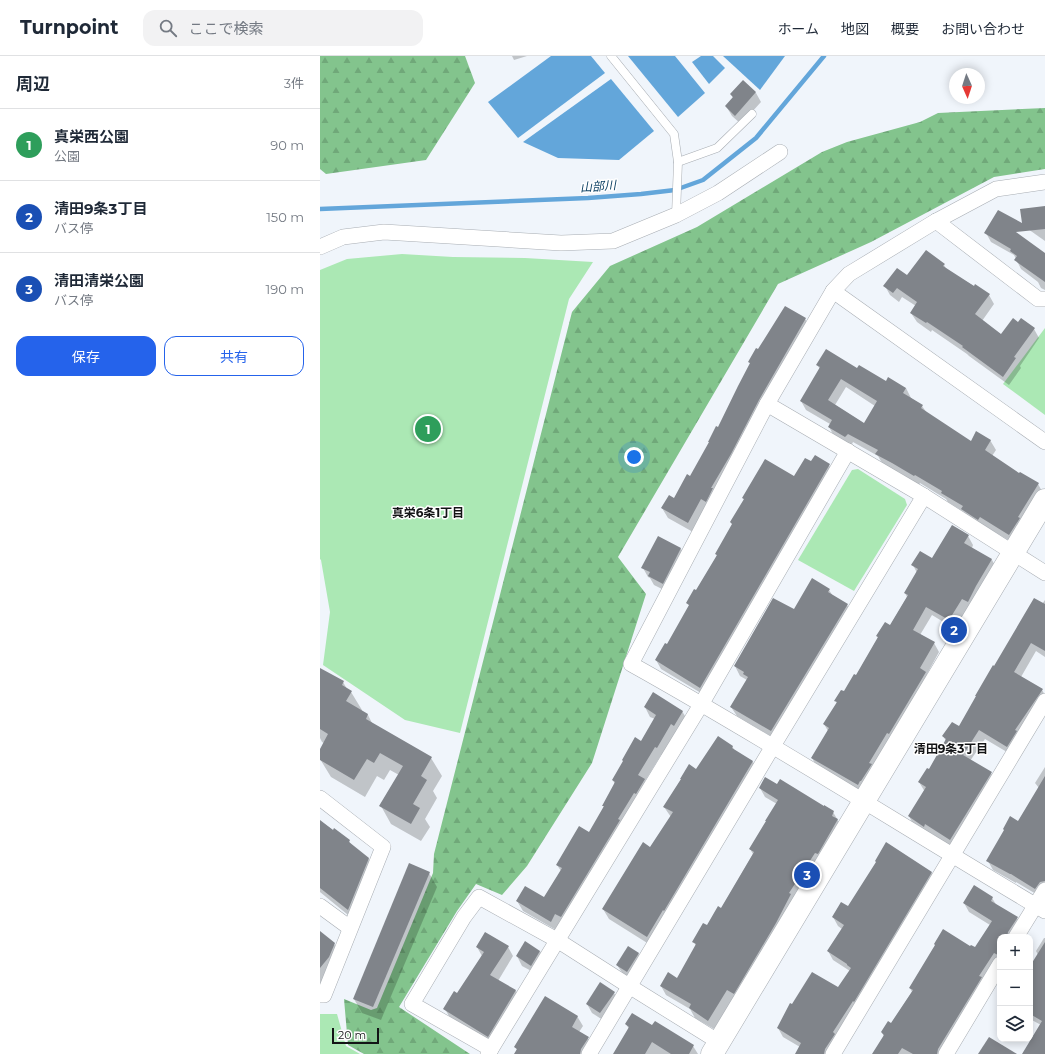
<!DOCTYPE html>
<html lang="ja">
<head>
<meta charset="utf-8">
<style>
  :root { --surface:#fff; --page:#f2f2f3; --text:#1f2937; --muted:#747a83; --line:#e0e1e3; --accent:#2563eb }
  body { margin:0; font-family:Montserrat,"Noto Sans JP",sans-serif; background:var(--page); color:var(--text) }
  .controls { position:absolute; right:12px; bottom:12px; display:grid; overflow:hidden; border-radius:8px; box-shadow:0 2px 10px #0003 }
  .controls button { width:36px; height:36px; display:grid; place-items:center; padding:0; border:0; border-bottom:1px solid var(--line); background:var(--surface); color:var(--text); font:20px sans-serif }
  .compass { position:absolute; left:629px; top:12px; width:36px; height:36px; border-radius:50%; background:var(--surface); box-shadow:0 2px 10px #0003; rotate:177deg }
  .scale { position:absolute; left:12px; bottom:10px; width:47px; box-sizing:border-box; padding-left:4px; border:2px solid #131416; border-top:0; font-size:11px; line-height:14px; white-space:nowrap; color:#131416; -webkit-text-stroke:3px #fff; paint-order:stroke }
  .you { position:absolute; left:314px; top:401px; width:14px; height:14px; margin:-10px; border:3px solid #fff; border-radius:50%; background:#1a73e8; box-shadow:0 0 0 6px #1a73e833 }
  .badge { display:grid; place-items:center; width:26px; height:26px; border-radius:50%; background:var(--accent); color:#fff; font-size:13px; font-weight:700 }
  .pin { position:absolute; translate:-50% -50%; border:2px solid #fff; box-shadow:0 1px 4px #0006 }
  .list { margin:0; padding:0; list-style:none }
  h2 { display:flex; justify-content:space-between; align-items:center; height:52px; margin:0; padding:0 16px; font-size:17px }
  h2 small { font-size:13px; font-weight:400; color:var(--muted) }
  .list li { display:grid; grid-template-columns:26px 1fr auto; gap:12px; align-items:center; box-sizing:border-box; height:72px; padding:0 16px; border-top:1px solid var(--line) }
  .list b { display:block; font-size:15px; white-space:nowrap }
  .list p { margin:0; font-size:13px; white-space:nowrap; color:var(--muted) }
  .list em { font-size:13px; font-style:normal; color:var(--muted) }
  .actions { display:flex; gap:8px; padding:12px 16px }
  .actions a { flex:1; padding:9px 0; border:1px solid var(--accent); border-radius:12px; text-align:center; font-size:14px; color:var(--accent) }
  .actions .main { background:var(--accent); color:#fff }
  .icon { flex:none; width:22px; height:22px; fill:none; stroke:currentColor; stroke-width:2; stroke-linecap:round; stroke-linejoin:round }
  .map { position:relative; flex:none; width:725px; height:998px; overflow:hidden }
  header { display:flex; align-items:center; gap:24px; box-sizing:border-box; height:56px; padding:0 20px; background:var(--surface); border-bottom:1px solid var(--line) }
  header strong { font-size:19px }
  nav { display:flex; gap:22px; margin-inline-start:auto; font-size:14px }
  .search { width:280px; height:36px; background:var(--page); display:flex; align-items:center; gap:10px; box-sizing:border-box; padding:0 14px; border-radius:12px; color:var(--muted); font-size:15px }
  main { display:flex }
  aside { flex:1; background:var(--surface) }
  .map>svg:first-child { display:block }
  .green { fill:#abe8b4 }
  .forest { fill:url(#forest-firs) }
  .water { fill:#63a6da }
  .shadow { fill:#0003; fill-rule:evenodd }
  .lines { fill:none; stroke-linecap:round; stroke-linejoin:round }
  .stream { stroke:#63a6da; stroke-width:4.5 }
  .building { fill:#80848a; fill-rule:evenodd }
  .lane-casing { stroke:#a8adb3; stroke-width:9 }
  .street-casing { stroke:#a8adb3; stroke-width:16 }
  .secondary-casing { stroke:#a8adb3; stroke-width:23 }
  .lane { stroke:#fff; stroke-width:8 }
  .street { stroke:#fff; stroke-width:15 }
  .secondary { stroke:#fff; stroke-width:22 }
  .labels { text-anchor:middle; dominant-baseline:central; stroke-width:3; stroke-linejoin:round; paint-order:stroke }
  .water-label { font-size:12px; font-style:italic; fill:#0d4164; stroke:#fff }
  .neighbourhood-label { font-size:12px; font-weight:bold; fill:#131416; stroke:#fff }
</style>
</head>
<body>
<header>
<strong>Turnpoint</strong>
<div class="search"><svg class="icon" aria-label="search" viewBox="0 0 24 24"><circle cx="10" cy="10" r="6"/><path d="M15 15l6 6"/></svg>ここで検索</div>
<nav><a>ホーム</a><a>地図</a><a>概要</a><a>お問い合わせ</a></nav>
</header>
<main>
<aside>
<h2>周辺<small>3件</small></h2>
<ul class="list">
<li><span class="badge" style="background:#2e9e5b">1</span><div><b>真栄西公園</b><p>公園</p></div><em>90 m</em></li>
<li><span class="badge" style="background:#1a4fb4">2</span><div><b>清田9条3丁目</b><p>バス停</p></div><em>150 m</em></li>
<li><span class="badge" style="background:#1a4fb4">3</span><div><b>清田清栄公園</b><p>バス停</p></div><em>190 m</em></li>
</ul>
<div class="actions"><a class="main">保存</a><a>共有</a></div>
</aside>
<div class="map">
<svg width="725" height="998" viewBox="0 0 725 998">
  <defs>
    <pattern id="forest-firs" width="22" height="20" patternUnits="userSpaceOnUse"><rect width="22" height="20" fill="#83c48d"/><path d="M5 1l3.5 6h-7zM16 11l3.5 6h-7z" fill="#70a879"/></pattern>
  </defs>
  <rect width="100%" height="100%" fill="#f0f5fb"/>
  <g class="green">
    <path d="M82 198 133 201 205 202 273 206 249 243 140 677 85 664 3 609 10 556 1 504 0 503V214L27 203Z"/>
    <path d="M725 272V359L683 328Z"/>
    <path d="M538 413 585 443 587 449 534 535 478 504 532 414Z"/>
    <path d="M0 958H17L26 990 40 998H0Z"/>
  </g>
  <g class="forest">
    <path d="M0 0H145L155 27 106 104 6 118 0 113Z"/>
    <path d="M725 52V113L674 121 551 186 458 228 298 501 326 538 272 707 207 810 182 839 156 828 137 855 79 951 150 998H44L28 989 24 943 51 954 57 952 113 817 114 798 252 256 290 210 377 171 502 96 527 86 600 66 618 57Z"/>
  </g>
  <g class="water">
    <path d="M231 0H271L285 17 198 82 168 46Z"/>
    <path d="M308 0H355L385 37 358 61Z"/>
    <path d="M381 0H393L405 12 389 28 372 6Z"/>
    <path d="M403 0H465L440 34Z"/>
    <path d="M291 23 334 75 299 104 238 102 203 86Z"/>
  </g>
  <g class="shadow">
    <path d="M192 0H207L194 4Z"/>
    <path d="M423 26 436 37 441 46 421 68 412 60 406 50 413 42 411 38Z"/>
    <path d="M725 151V185L708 173Z"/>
    <path d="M666 177 688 179 725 207V234L721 232 718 226 701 213 694 199 671 186Z"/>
    <path d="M624 209 627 214 669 239 674 248 662 265 681 279 698 267 714 273 719 282 700 310 701 312 689 329 649 300 647 298 612 274 611 276 597 266 591 257 596 250 582 241 579 246 570 239 565 230 587 221Z"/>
    <path d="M485 263 491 272 373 476 348 462 342 452 354 443 371 422 399 373 431 309 429 306 439 295Z"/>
    <path d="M497 309 537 314 566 327 586 332 591 342 602 350 607 357 651 387 670 384 676 394 672 400 700 419 718 428 723 437 695 488 665 470 663 472 648 462 644 456 628 446 626 443 600 427 599 429 577 415V416L562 407 558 400 533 386 531 390 514 380 509 371 510 368 486 354 481 345 500 313ZM526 331 555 350 545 368 515 349Z"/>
    <path d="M491 407 509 409 514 418 386 640 341 613 336 604 347 589 370 551 368 547 376 535 397 500 396 498 413 469 424 444 423 442 475 422Z"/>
    <path d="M648 480 653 489 652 492 672 504 677 513 654 555 648 551 635 573 612 559 600 579 614 587 619 596 607 618 611 626 543 737 497 711 492 702 508 675 504 668 517 648 516 645 524 637 536 620 558 582 557 580 570 570 587 541 585 537 597 517 593 509 612 503Z"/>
    <path d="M339 482 361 493 366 502 348 536 334 529 330 522 328 521 323 512Z"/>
    <path d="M509 534 513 540 527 549 533 558 457 684 417 660 411 651 427 624 420 620 415 610 474 554Z"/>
    <path d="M725 544V601L716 595 701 621 722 634 725 639 692 699 665 683 650 705 671 717 676 726 635 793 611 777 609 779 594 770 589 760 605 736 599 726 609 714 626 685 623 680 639 671 674 611Z"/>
    <path d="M0 621 23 626 27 633 31 636 42 654 41 655 48 659 53 669 111 702 122 720 113 735 117 742 105 763 110 771 101 785 71 768 61 750 79 719 70 714 64 724 57 720 45 741 11 721 0 703 4 687 2 686 0 682Z"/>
    <path d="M325 651 362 655 368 665 342 700 341 699 325 725 330 733 236 874 203 855 197 845 224 842 241 815 237 809 270 777 284 751 283 750 295 729 293 724 321 686 335 663 330 661Z"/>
    <path d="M412 690 415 695 433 706 438 715 332 890 289 863 283 853 330 792 351 761 344 751 361 724Z"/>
    <path d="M725 711V836L721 841 696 826V827L673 814 668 805 698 766 719 732 715 727Z"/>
    <path d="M440 732 513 756 523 773 394 973 375 962 370 953 346 939 341 930 357 923 376 890 374 886 387 871 401 853 433 798 430 793 457 748 445 741Z"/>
    <path d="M0 765 29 785 32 790 48 802 54 812 33 863 0 836Z"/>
    <path d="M611 816 617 825 513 998H476L480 991 463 981 458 972 518 933 530 915 513 904 508 895 522 873 518 870 513 861 528 851Z"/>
    <path d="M109 817 117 831 61 964 42 957 34 943Z"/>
    <path d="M672 842 677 850 697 862 702 871 696 881H680V906L626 998H554L564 981 562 976 571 968 592 936 590 932 651 892 656 893 670 869 649 856 644 847Z"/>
    <path d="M0 876 14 888 20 897 0 942Z"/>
    <path d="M724 882H725V998H703L721 969 710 963V913L718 899 716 895Z"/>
    <path d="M157 891H188L193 900 178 925 196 935 201 944 173 989 130 962 125 953 138 938 162 900Z"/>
    <path d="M220 895 225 905 217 918 202 910 197 900Z"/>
    <path d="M318 897 324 907 313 925 303 918 297 909Z"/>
    <path d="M294 937 299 946 286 966 272 957 267 948Z"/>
    <path d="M257 960 263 970 259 976 268 982 273 991 269 998H195L197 994 195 991Z"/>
    <path d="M306 968 332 970 373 990 378 998H294L309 973Z"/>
  </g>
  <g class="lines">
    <path class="stream" d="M0 153 268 142 321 138 355 134 383 124 436 82 504 0"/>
  </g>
  <g class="building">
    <path d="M423 24 436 36 415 60 405 50 413 41 410 38Z"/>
    <path d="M725 150V173L696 176 725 197V226L694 204 697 200 690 195 691 193 664 177 678 154 702 167 700 153Z"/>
    <path d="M606 194 625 208 623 210 654 230 655 228 670 238 655 258 681 278 693 262 698 266 701 262 715 272 694 301 696 302 683 321 642 291 643 290 607 266 606 267 590 257 597 246 577 232 573 237 563 230 577 212 587 219Z"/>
    <path d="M465 250 486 262 439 344 411 398 391 432H393L386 446 381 443 368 467 341 452 349 439 354 442 367 418 370 420 389 386H388L396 370 398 371 418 330 430 307 428 306 436 292 438 293Z"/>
    <path d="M506 293 537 312 539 309 566 325 568 321 586 332 583 337 603 349 601 352 651 385 656 375 671 384 665 394 699 417 700 416 719 427 698 461 700 462 689 479 660 461 658 464 641 453 643 450 621 437 622 435 595 419 594 420 572 407 555 398 558 394 528 378 525 381 508 371 512 364 480 345 500 311 496 309ZM521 323 557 345 544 367 508 344Z"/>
    <path d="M495 399 510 408 380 632 335 604 345 587 347 588 369 549 366 547 374 533 376 534 397 499 395 498 412 468 410 466 424 443 422 442 445 403 474 420 485 402 491 405Z"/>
    <path d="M632 469 649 479 644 487 672 503 656 530 648 546 642 543 629 564 606 551 593 574 615 586 600 612 606 616 569 678 567 677 549 707 552 708 541 725H540L538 729 491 702 509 672 503 668 517 646 514 645 521 634 524 635 534 618 536 619 558 581 556 580 565 566 570 569 588 539 584 537 598 513 591 509 600 495 612 502Z"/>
    <path d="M338 480 361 492 343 528 328 520 330 516 321 512Z"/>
    <path d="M492 522 510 533 508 536 528 548 451 675 410 651 428 621 423 618 424 616 414 610 453 542 474 553Z"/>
    <path d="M714 542 725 548V595L711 587 694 616 723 633 695 674 697 675 687 691 659 674 643 699 672 716 630 784 605 768 604 771 588 760 606 731 598 726 607 712 609 713 626 683 622 680 632 666 639 670 656 640H655L673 609 674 610Z"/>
    <path d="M0 612 24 625 22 629 32 635 26 645 48 658 46 663 112 701 101 720 107 724 93 748 100 752 91 768 59 750 83 710 60 697 54 707 47 703 34 724 0 704V693L8 678 0 673Z"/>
    <path d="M333 636 363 655 354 670 351 668 337 692 335 691 318 719 325 723 316 738 314 737 298 763 300 764 241 861 235 858 231 866 196 845 205 830 224 841 242 812 236 809 259 770 269 776 284 750H282L295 726 292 724 303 705 302 704 315 681 321 685 336 659 324 651Z"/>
    <path d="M398 680 413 690 412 692 433 705 344 855 343 854 327 881 282 853 323 786 330 791 353 756 343 751 361 723H360L369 708 376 713Z"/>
    <path d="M725 720V825L720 826 715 833 691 818H690L666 805 684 774 683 773 690 760 698 765Z"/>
    <path d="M445 721 457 728 460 723 504 750V749L514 755 512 760 518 763 498 798 495 797 469 837 471 838 456 867 414 938 407 934 388 965 369 952 371 948 340 930 348 916 357 922 376 888 372 886 383 867 387 869 398 850 401 852 434 796 429 793 446 765H445L458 744 439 732Z"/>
    <path d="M0 764 13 774 14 772 30 784 29 786 49 802 28 854 0 832Z"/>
    <path d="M566 786 612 816 534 946 533 945 513 976 515 978 505 993 504 998H475L481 987 457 972 470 947 472 948 492 916 518 931 531 912 527 909V908L507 895 524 869 512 861 521 846 528 850 556 806 555 805Z"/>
    <path d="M89 807 110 816 53 951 33 943Z"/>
    <path d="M654 829 673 841 671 845 698 861 688 876 687 881H680V899H678L674 897 659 920 662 921 618 993 617 998H593L582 992 578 998H552L564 979 561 976 568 965 571 967 593 934 589 932 615 889 614 888 623 873 650 890 651 889 655 891 672 865 643 847Z"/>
    <path d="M0 875 15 887 9 901 0 912Z"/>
    <path d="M165 876 189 890 170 919 196 934 168 981 123 953 134 935 137 937 164 896 156 891Z"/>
    <path d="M205 885 220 895 211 910 196 900Z"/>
    <path d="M725 886V998H702L722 965 710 958V910Z"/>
    <path d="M308 890 319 897 307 916 296 909Z"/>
    <path d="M280 926 295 936 280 957 266 948Z"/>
    <path d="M225 940 258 960 252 971 269 981 261 993 260 998H194L197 993 194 991Z"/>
    <path d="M312 957 332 969 335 965 374 989 369 998H351L332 986 325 998H293L309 971 305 968Z"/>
    <path d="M669 981 697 998H658Z"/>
  </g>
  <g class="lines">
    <g class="lane-casing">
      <g id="lane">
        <path d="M291 0 354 78 358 106 356 159"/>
        <path d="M358 106 397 92 432 58"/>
      </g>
    </g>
    <g class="street-casing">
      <g id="street">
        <path d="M725 126 676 133 616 165 529 218 513 235 447 348 311 608C451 686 587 773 725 855"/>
        <path d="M616 165 718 243H725"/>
        <path d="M0 191 23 181 64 176 241 187 293 185 356 159 398 137 460 96"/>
        <path d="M513 235 725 386"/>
        <path d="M447 348 604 440 725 517"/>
        <path d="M0 742 63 791 4 939H0"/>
        <path d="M0 850 30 872"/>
        <path d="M696 881 725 834"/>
        <path d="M171 993 92 948 144 861 159 841 237 884 309 930 399 986"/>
        <path d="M168 998 382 647 528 395"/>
        <path d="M269 998 453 690 604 440"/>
        <path d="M513 998 725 645"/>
        <path d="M626 998 680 908"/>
      </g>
    </g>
    <g class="secondary-casing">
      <path id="secondary" d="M392 998 725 444"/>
    </g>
    <use href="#lane" class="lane"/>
    <use href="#street" class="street"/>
    <use href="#secondary" class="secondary"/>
  </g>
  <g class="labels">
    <g class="water-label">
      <text transform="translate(278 130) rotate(-4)">山部川</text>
    </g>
    <g class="neighbourhood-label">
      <text x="108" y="456">真栄6条1丁目</text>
      <text x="631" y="692">清田9条3丁目</text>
    </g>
  </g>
</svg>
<div class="controls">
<button>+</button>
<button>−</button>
<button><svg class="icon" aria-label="layers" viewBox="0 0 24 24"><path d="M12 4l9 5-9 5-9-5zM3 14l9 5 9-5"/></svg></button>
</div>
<svg class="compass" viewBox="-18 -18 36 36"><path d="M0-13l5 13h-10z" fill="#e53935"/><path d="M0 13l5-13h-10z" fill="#747a83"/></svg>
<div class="scale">20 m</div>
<div class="you"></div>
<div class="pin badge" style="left:108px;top:373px;background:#2e9e5b">1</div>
<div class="pin badge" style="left:634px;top:574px;background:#1a4fb4">2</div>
<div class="pin badge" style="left:487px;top:819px;background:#1a4fb4">3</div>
</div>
</main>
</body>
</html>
